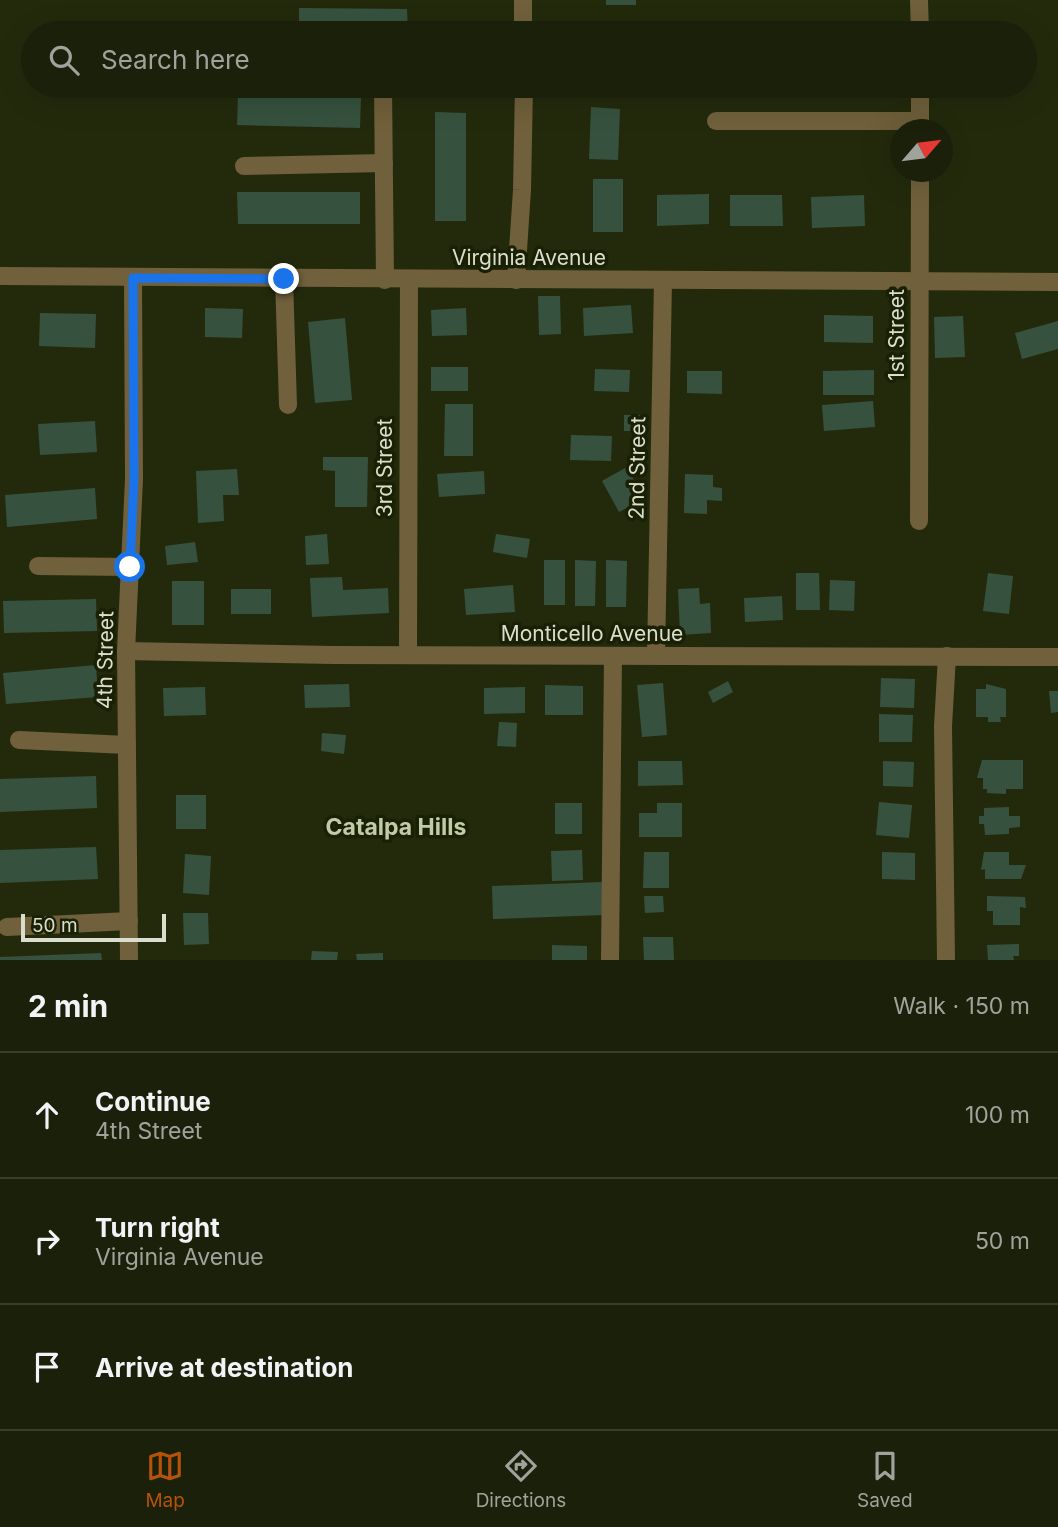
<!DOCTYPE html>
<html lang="en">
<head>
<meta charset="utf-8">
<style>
  :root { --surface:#1a2009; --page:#272d17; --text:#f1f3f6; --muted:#9fa39c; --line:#383e2a; --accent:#b45309 }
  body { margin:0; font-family:Inter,sans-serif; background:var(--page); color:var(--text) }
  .compass { position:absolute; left:890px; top:119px; width:63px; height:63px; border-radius:50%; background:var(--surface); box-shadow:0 7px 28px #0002; rotate:62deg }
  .scale { position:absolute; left:21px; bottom:18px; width:145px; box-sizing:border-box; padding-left:7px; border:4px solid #dadfcd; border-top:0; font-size:19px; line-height:24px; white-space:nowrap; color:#dadfcd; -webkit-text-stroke:5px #1a2003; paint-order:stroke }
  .stop { position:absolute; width:21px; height:21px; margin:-16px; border:5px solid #1a73e8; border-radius:50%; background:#fff }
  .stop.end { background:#1a73e8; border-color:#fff; box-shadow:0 2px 7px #0008 }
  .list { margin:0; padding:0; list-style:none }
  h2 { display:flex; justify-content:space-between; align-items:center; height:91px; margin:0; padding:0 28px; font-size:30px }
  h2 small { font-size:23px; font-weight:400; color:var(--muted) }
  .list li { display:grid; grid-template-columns:46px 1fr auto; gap:21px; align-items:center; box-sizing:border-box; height:126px; padding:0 28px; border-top:2px solid var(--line) }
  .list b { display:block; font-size:26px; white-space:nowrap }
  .list p { margin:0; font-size:23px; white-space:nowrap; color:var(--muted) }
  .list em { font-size:23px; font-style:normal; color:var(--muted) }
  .icon { flex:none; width:38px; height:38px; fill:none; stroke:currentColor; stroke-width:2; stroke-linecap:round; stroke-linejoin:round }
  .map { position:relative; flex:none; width:1058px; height:960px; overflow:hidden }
  .search { position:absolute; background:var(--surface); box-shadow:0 7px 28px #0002; left:21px; right:21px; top:21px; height:77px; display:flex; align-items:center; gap:18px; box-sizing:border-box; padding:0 24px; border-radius:38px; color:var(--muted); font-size:26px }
  .sheet { height:469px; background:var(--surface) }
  nav { display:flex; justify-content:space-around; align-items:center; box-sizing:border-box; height:98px; border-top:2px solid var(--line); background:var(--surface); font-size:19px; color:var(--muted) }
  nav a { display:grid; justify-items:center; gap:4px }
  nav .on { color:var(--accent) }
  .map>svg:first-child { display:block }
  .building { fill:#36523e }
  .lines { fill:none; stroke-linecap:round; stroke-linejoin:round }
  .minor { stroke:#70603b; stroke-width:18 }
  .route { stroke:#1a73e8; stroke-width:9 }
  .labels { text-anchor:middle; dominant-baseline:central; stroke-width:7; stroke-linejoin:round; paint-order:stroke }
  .street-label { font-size:21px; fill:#dadfcd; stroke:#1a2003 }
  .neighbourhood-label { font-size:23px; font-weight:bold; fill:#c2cba8; stroke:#1a2003 }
</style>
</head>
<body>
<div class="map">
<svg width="1058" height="960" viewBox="0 0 1058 960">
  <rect width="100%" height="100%" fill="#232a0c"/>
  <g class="building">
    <rect x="606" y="0" width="30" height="5"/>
    <path d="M299 8 407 9 408 33H299Z"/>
    <path d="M472 86H508V93L472 92Z"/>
    <path d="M238 93 361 96 360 128 237 125Z"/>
    <path d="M591 107 620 109 618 160 589 159Z"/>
    <path d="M435 112 466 113V221H435Z"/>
    <rect x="593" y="179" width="30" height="53"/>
    <path d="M237 192H360V224H238Z"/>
    <path d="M709 194V224L657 226V195Z"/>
    <path d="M730 195H782L783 226H730Z"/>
    <path d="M864 195 865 226 812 228 811 197Z"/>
    <path d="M538 296H560L561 334 539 335Z"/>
    <path d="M631 305 633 333 584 336 583 308Z"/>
    <path d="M205 308 243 309 242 338 205 337Z"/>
    <path d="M466 308 467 335 432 336 431 310Z"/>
    <path d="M40 313 96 314 95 348 39 346Z"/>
    <path d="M824 315 873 316V343L824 342Z"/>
    <path d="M963 316 965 357 935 358 934 317Z"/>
    <path d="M345 318 352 400 315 403 308 322Z"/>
    <path d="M1058 321V349L1022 359 1015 333Z"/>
    <rect x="431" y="367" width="37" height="24"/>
    <path d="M595 369 630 370 629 392 594 391Z"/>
    <path d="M874 370V395H823V371Z"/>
    <path d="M687 371H722V394L687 393Z"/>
    <path d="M873 401 875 427 824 431 822 405Z"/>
    <path d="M445 404H473V456H444Z"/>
    <path d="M624 415H640L639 431H624Z"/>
    <path d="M95 421 97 452 40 455 38 424Z"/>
    <path d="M571 435 612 436 611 461 570 460Z"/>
    <path d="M323 457H368L367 507H335V471L323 470Z"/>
    <path d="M627 467 644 499 619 512 602 481Z"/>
    <path d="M237 469 239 495H223L224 521 198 523 196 471Z"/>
    <path d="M484 471 485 494 439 497 437 474Z"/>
    <path d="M685 474 713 475V487L722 488V501L707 500V514L684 513Z"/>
    <path d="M95 488 97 519 7 527 5 495Z"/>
    <path d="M327 534 329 564 306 565 305 536Z"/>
    <path d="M496 534 530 539 527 558 493 552Z"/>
    <path d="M195 542 198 562 167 565 165 546Z"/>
    <rect x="544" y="560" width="21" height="45"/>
    <path d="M575 560 596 561 595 606H575Z"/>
    <path d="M606 560 627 561 626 607H606Z"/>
    <path d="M796 573H819L820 610H796Z"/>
    <path d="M988 573 1013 576 1009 614 983 611Z"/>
    <path d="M342 577 343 590 388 588 389 613 312 617 310 578Z"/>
    <path d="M830 580 855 581 854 611 829 610Z"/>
    <rect x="172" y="581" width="32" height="44"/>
    <path d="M513 585 515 612 466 615 464 589Z"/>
    <path d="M699 588 700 604 710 603 711 633 680 635 678 589Z"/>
    <rect x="231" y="589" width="40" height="25"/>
    <path d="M782 596 783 620 745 622 744 598Z"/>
    <path d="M96 599 97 631 4 633 3 601Z"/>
    <path d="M96 665 98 697 6 704 3 673Z"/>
    <path d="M881 678 915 679 914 708 880 707Z"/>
    <path d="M728 681 733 692 713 703 708 692Z"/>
    <path d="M663 683 667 735 642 737 637 685Z"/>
    <path d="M349 684 350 707 305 708 304 685Z"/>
    <path d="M986 684 1006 689V717H1000L1001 722H988V717H976V689H986Z"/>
    <path d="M545 685 583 686V715H545Z"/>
    <path d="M205 687 206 715 164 716 163 688Z"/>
    <path d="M525 687V713L484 714V688Z"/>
    <path d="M1049 691H1058V712L1051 713Z"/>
    <path d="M879 714 913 715 912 742H879Z"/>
    <path d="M499 722 517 723 516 747 497 746Z"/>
    <path d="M322 733 346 735 344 754 321 751Z"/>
    <path d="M982 760H1023V789H1006V794L987 793V789H983V778H977Z"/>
    <path d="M638 761H682L683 785 638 786Z"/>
    <path d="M883 761 914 762 913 787 883 786Z"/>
    <path d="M96 776 97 808 0 812V779Z"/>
    <rect x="176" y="795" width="30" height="34"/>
    <path d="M879 802 912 805 909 838 876 835Z"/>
    <rect x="555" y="803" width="27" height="31"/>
    <path d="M657 803H682V837H639V813H657Z"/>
    <path d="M1009 807V816H1020V827L1009 828V834L985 835 984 824H979V816H984V808Z"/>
    <path d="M96 847 98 879 0 883V850Z"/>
    <path d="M582 850 583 880 552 881 551 851Z"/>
    <path d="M644 852H669V888H643Z"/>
    <path d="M882 852 915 853V880L882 879Z"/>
    <path d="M984 852H1009V865H1026L1021 879H985V869L981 870Z"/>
    <path d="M185 854 211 856 209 895 183 893Z"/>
    <path d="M603 882 604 915 493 919 492 886Z"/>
    <path d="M644 896H663L664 912 645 913Z"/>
    <path d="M987 896 1025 897 1026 908 1020 907V925H993V911H987Z"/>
    <path d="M183 913H208L209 944 184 945Z"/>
    <path d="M643 937H673L674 960H644Z"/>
    <path d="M1019 944V956H1013L1014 960H988L987 945Z"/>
    <path d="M552 945 587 946V960H552Z"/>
    <path d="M312 951 338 952 337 960H311Z"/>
    <path d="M101 953 102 960H0V957Z"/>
    <path d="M383 953V960H357L356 954Z"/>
  </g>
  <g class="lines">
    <g class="minor">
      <path d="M523 0V33"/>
      <path d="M919 0 920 33"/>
      <path d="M383 86 385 280"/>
      <path d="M716 121H920"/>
      <path d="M920 130V86"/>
      <path d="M244 166 384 163"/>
      <path d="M0 276 1058 282"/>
      <path d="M284 279 288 405"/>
      <path d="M516 280 522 190 524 86"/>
      <path d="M919 521 920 172"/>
      <path d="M38 566 130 567"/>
      <path d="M126 651 333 655 1058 657"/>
      <path d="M408 655 409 280"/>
      <path d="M656 656 663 280"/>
      <path d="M19 740 127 745"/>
      <path d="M7 927 129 921"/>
      <path d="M129 960 126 651 134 479 133 278"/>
      <path d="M610 960 613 656"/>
      <path d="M946 960 943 726 947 656"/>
    </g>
  </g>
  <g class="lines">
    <path class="route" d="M130 567 134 479 133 278 284 279"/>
  </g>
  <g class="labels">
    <g class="street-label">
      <text x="529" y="257">Virginia Avenue</text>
      <text transform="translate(896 335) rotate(-90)">1st Street</text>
      <text transform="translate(384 468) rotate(-90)">3rd Street</text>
      <text transform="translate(637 468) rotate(-89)">2nd Street</text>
      <text x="592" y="633">Monticello Avenue</text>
      <text transform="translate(105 660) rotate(-89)">4th Street</text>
    </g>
    <g class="neighbourhood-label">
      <text x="396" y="827">Catalpa Hills</text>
    </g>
  </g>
</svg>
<svg class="compass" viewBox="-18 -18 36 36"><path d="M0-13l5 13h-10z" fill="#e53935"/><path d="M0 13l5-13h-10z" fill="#9fa39c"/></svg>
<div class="scale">50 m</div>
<div class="stop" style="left:130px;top:567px"></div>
<div class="stop end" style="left:284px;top:279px"></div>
<div class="search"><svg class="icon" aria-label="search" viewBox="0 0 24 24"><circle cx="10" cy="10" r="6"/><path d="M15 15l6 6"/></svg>Search here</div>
</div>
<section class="sheet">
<h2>2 min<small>Walk · 150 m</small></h2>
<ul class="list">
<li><svg class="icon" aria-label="ahead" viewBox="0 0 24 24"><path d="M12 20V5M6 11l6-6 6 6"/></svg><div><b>Continue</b><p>4th Street</p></div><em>100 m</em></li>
<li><svg class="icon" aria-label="right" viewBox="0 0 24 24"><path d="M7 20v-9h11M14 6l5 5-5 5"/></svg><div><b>Turn right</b><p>Virginia Avenue</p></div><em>50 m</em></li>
<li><svg class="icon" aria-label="arrive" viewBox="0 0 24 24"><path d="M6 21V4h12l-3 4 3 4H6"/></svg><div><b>Arrive at destination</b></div></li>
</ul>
</section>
<nav>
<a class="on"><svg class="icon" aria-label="map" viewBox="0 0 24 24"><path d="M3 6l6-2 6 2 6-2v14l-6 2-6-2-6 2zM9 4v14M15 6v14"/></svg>Map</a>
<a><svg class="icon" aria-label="directions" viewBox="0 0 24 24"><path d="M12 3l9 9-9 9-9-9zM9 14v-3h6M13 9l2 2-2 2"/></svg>Directions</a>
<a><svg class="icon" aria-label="saved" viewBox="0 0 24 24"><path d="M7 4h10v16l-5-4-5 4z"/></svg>Saved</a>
</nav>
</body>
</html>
